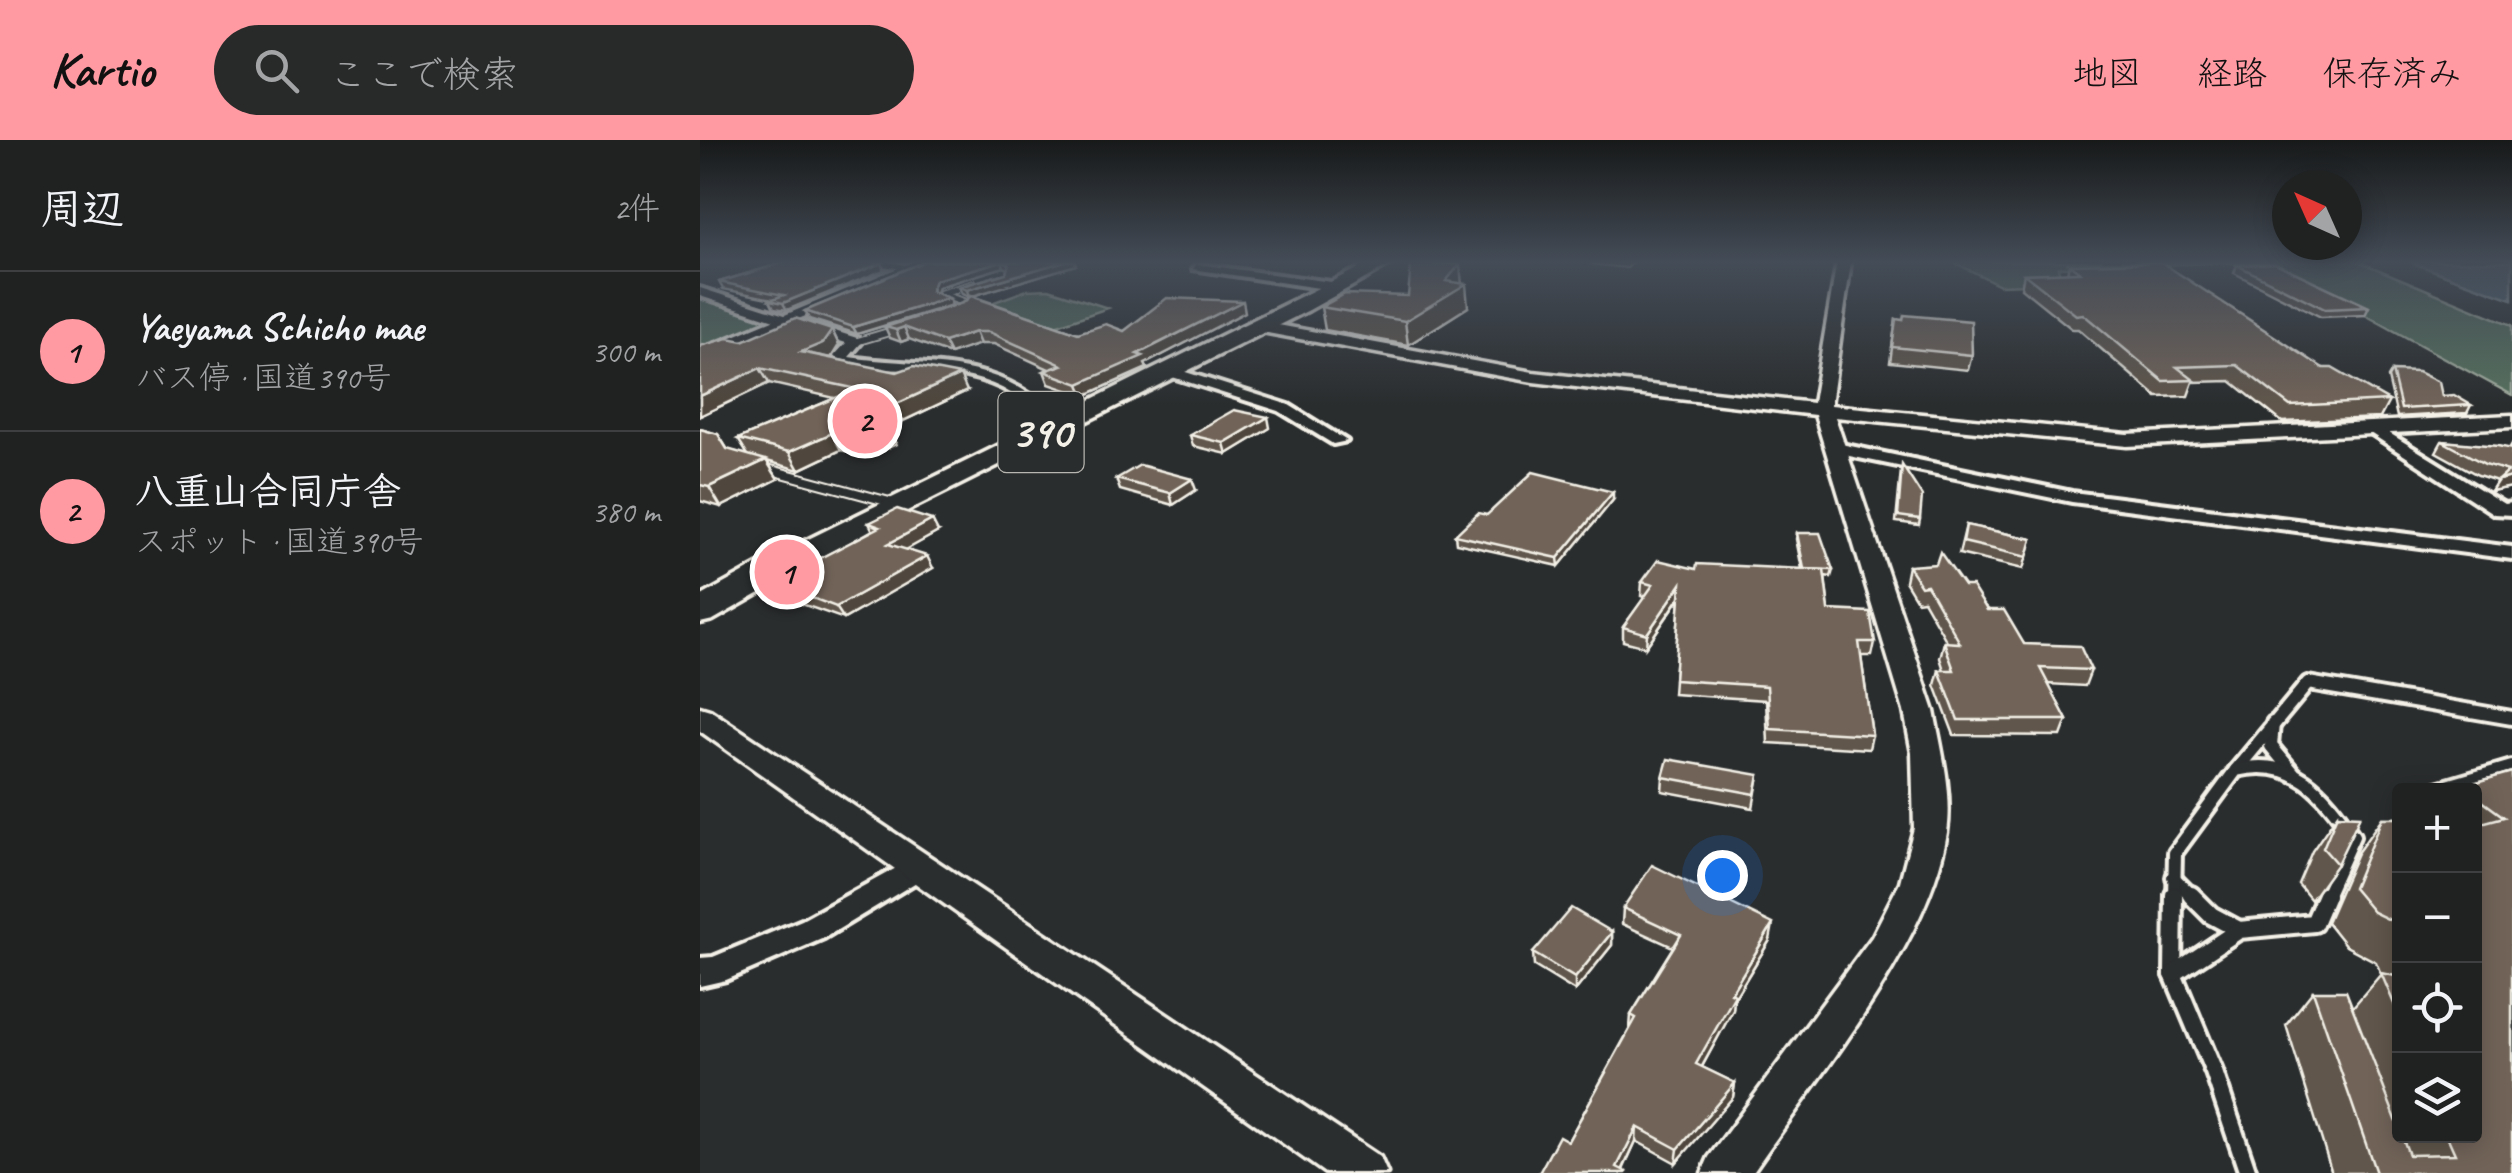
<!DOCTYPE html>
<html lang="ja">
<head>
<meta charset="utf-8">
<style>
  :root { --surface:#202222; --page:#282a2a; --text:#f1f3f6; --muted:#a2a4a5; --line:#3d3f40; --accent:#ff9aa2 }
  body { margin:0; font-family:Caveat,"Klee One",sans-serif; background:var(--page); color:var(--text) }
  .controls { position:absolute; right:30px; bottom:30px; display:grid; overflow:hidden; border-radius:10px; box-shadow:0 5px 25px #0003 }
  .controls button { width:90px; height:90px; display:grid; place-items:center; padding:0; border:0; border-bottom:2px solid var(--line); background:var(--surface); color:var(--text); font:50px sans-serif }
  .compass { position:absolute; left:1572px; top:30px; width:90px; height:90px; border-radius:50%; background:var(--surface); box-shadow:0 5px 25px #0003; rotate:315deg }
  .you { position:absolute; left:1022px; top:735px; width:35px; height:35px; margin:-25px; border:8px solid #fff; border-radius:50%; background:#1a73e8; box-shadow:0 0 0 15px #1a73e833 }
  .badge { display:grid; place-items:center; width:65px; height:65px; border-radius:50%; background:var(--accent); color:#111; font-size:32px; font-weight:700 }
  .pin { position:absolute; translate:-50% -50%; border:5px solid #fff; box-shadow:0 2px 10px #0006 }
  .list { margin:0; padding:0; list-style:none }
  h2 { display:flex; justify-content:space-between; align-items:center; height:130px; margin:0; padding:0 40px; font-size:42px }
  h2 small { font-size:32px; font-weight:400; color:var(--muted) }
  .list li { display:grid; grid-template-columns:65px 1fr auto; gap:30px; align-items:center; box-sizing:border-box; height:160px; padding:0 40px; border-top:2px solid var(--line) }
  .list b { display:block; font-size:38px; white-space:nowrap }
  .list p { margin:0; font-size:32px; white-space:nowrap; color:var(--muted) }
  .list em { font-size:32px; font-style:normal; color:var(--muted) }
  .icon { flex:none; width:55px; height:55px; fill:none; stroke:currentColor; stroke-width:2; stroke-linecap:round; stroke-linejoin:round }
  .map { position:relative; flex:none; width:1812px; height:1033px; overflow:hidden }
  header { display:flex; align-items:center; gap:60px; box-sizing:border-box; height:140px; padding:0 50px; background:var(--accent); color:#111 }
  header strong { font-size:48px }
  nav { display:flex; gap:55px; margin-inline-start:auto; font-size:35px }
  .search { width:700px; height:90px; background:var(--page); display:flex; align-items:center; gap:25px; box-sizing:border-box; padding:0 35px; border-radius:55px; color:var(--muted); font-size:38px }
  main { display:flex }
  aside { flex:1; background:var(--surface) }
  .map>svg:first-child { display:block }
  .green { fill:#57705d; stroke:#a6b0a2; stroke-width:2.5 }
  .water { fill:#4b626f; stroke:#8f9b9f; stroke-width:2.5 }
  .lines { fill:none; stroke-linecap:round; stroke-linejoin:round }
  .service-far3-casing { stroke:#f4f1e8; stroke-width:10 }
  .service-far2-casing { stroke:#f4f1e8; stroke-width:12 }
  .service-far1-casing { stroke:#f4f1e8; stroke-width:20 }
  .service-casing { stroke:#f4f1e8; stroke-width:24 }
  .minor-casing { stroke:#f4f1e8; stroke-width:8 }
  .tertiary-casing { stroke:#f4f1e8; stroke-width:7 }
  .trunk-casing { stroke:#f4f1e8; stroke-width:7 }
  .service-far3 { stroke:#2a2d2e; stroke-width:6 }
  .service-far2 { stroke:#2a2d2e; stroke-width:8 }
  .service-far1 { stroke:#2a2d2e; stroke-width:12 }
  .service { stroke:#2a2d2e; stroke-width:16 }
  .minor { fill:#2a2d2e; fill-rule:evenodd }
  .tertiary { fill:#2a2d2e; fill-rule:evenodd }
  .trunk { fill:#2a2d2e; fill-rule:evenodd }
  .wall { fill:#61564c; stroke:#f4f1e8; stroke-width:2.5 }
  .shaded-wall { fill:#4f463e; stroke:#f4f1e8; stroke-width:2.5 }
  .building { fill:#716458; stroke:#f4f1e8; stroke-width:2.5 }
  .labels { text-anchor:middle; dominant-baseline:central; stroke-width:8; stroke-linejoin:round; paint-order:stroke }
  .shield { fill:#2a2d2e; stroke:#b7b6b0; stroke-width:2.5 }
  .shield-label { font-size:45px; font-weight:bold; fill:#f4f1e8 }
</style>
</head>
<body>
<header>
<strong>Kartio</strong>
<div class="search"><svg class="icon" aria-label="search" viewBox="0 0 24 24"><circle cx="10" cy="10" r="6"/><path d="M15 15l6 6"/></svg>ここで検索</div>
<nav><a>地図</a><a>経路</a><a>保存済み</a></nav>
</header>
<main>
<aside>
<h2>周辺<small>2件</small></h2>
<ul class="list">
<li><span class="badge">1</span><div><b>Yaeyama Schicho mae</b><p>バス停 · 国道390号</p></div><em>300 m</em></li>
<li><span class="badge">2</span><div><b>八重山合同庁舎</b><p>スポット · 国道390号</p></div><em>380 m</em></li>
</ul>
</aside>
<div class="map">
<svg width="1812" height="1033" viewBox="0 0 1812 1033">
  <rect width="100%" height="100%" fill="#2a2d2e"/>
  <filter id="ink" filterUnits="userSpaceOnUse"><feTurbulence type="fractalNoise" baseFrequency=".01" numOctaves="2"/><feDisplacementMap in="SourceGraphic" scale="20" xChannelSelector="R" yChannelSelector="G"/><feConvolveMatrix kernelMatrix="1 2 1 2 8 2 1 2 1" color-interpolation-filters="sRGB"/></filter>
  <g filter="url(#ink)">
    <g class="green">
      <path d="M1251 121H1658L1812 185V255L1568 122 1358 127 1361 143 1300 145Z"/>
      <path d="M349 149 408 168 349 188 286 165 327 150Z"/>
      <path d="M0 159 72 182 0 209Z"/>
    </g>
    <path class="water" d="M1707 121H1812V159Z"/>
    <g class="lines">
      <g class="service-far3-casing">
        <g id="service-far3">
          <path d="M264 168 269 164 240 154 274 144"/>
          <path d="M155 202 199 189"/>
        </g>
      </g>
      <g class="service-far2-casing">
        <path id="service-far2" d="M60 327 197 364"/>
      </g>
      <g class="service-far1-casing">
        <g id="service-far1">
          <path d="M1573 583 1571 606 1595 635"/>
          <path d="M1536 630 1608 543 1812 578"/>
          <path d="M1734 650 1812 627"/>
          <path d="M1473 737 1494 758"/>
          <path d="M1474 758 1475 713 1536 630C1594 616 1623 651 1653 696L1625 758"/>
        </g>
      </g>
      <g class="service-casing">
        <g id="service">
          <path d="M1491 755 1511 775 1539 790"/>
          <path d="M1473 834 1514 932 1548 1033"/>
          <path d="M1473 834 1474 755"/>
          <path d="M1473 834 1539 790 1614 783 1626 755"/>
        </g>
      </g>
      <g class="minor-casing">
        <g id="minor">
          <path d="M149 121H185L216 127 210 130Z"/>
          <path d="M497 124 639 143 645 147 639 151 493 129Z"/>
          <path d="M0 148 160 199 162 202 149 217C233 229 301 213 364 285L350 288C335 274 321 258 302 248 252 223 192 235 139 224L134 216 146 203 0 156Z"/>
          <path d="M463 228H473L589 265 647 301 633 304 579 271 463 234Z"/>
          <path d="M1673 283 1804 364 1812 363V375L1794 374 1667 291V285Z"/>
          <path d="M1136 303 1372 352 1812 407V419L1372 362 1130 312V304Z"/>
          <path d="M218 716 228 719 232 727 228 735 124 798 26 840 0 846V818L13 817 102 780Z"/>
        </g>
      </g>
      <g class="tertiary-casing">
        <g id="tertiary">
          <path d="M215 121H234L0 221V210Z"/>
          <path d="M1137 121H1151L1131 265 1427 294 1812 275V287L1427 306 1135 277 1234 571C1241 608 1253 654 1247 692 1230 804 1116 939 1052 1033H1002L1009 1017 1172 797 1200 742 1214 688 1212 613 1204 571 1115 275 833 242 562 192 554 187 562 182 833 232 1113 263Z"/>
          <path d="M0 567 10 570 680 1017 687 1033H625L0 591Z"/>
        </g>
      </g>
      <g class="trunk-casing">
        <path id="trunk" d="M673 121H697L609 170 179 385 13 480 0 483V457L72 417Z"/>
      </g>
      <use href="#service-far3" class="service-far3"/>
      <use href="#service-far2" class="service-far2"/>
      <use href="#service-far1" class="service-far1"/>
      <use href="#service" class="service"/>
      <use href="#minor" class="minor"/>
      <use href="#tertiary" class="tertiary"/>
      <use href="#trunk" class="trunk"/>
    </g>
    <g class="wall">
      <path d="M80 121H165L184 130 87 170 74 168 70 160 73 159 23 149 19 142 81 123Z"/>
      <path d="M225 121H375L376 125 272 156 378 193 424 191 545 172 445 224 447 228 384 256 349 244 344 231 349 229 294 204H280L250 214 209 199 201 202 190 198 185 187 263 163 269 157 262 154 259 147 306 133 307 129 304 127 238 147 236 153 252 165 157 194 109 179 105 171Z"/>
      <path d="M891 121H935L927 128 891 124Z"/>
      <path d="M1369 124 1623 228 1689 261 1680 278 1582 282 1531 241 1493 242 1488 256 1457 257 1378 189H1372L1321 148 1324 134 1367 133Z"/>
      <path d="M1537 125 1669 167 1665 175 1621 177 1534 133Z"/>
      <path d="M762 144 768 167 708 205 625 190 621 167 708 156Z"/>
      <path d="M1196 179 1272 215 1268 230 1190 222Z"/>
      <path d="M132 190 139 205 131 218 267 251 188 288 196 304 169 317 141 310 99 330 67 321 78 339 21 367 0 361V289L18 294 28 310 48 315 38 299 135 258 69 243 0 276 43 201Z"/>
      <path d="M1692 231 1742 256 1771 265 1767 273 1697 277 1688 238Z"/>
      <path d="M570 288 527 314 493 306 490 295Z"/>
      <path d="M1742 301 1809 309 1812 304V347L1791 351 1797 341 1778 335 1736 312Z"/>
      <path d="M1201 330 1220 379 1219 385 1196 382Z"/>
      <path d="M416 339 496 350 473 365 420 350Z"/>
      <path d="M913 360 859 426 756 403 755 395 787 375Z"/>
      <path d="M169 383 238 392 206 409 233 428 144 479 79 456 72 443 173 391Z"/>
      <path d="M1266 385 1332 399 1323 429 1259 414Z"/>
      <path d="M1097 393 1133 430 1131 437 1125 436 1129 470 1175 502 1172 516H1161L1172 595 1169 609 1068 603 1066 560 973 554 980 458 946 507 923 501V487L945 457 941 456 942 442 996 429H1102L1096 399Z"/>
      <path d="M1208 426 1264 446 1324 504 1391 530 1385 546 1348 544 1367 580 1361 596 1254 595 1235 545 1239 530H1244L1240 518 1244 502H1247L1223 460 1217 461 1205 441Z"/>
      <path d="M1812 632V1033H1632L1586 885 1613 851 1652 868 1681 834 1676 822 1646 806 1627 782 1657 713 1682 678H1700V996H1774V650H1759L1763 646Z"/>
      <path d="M1059 635 1053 668 962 651 963 637Z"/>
      <path d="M1637 675V724L1611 760 1598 744 1612 711Z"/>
      <path d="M923 768 1070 800 1034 859 1033 870 1002 927 1035 943 1033 957 976 1023 936 1001 923 1030 868 1001 930 888 931 875 973 807 922 784Z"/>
      <path d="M912 792V805L875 851 834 826 833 813Z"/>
    </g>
    <g class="shaded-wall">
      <path d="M302 121 304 127 238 147 234 158 231 151 235 140Z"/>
      <path d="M365 121H375L376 125 269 157 267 150Z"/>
      <path d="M181 123 184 130 87 170 83 163Z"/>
      <path d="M760 124 762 145 766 144 768 167 708 205 705 181 746 141Z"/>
      <path d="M249 158 252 165 157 194 153 187Z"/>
      <path d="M543 161 545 172 445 224 447 228 384 256 379 244Z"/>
      <path d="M204 187 209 199 201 202 196 190Z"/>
      <path d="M132 190 139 205 131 218 101 212Z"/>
      <path d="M275 192 280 204 250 214 244 202Z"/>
      <path d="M60 228 69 243 0 276V256Z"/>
      <path d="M260 235 267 251 188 288 196 304 169 317 160 300 159 281Z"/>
      <path d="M568 277 570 288 527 314 524 303Z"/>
      <path d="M132 293 141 310 99 330 89 312Z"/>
      <path d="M66 320 78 339 21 367 9 347Z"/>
      <path d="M1812 337V347L1791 351 1798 340Z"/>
      <path d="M492 339 496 350 473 365 470 353Z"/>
      <path d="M913 352V360L859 426 858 418Z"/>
      <path d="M232 380 238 392 195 416 188 404Z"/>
      <path d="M227 416 233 428 144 479 136 467Z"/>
      <path d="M981 444 980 457 946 507 947 494Z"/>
      <path d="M1073 784 1070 800 1034 859 1033 870 995 939 996 924 1031 853Z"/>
      <path d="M912 792V805L875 851V838Z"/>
      <path d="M1035 943 1033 957 976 1023 978 1009Z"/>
      <path d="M937 987 936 1001 921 1033 917 1027Z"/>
    </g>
    <g class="building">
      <path d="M89 121H165L181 123 83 163 70 160 84 155 19 142Z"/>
      <path d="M225 121H301L235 140 231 151 249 158 153 187 105 171Z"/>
      <path d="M302 121H365L267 150 259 147 306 133 309 123Z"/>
      <path d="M1461 122 1623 228H1632L1689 261 1590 266 1537 225 1477 227 1494 240 1463 241 1383 174 1376 175 1324 134 1380 132 1369 124Z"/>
      <path d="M711 123 760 124 746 141 766 144 705 181 621 167 645 154 708 156Z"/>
      <path d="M1575 123 1669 167 1625 169 1537 125Z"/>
      <path d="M271 156 378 193 406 184 424 191 467 158 543 161 437 214 443 216 379 244 344 231 362 225 289 192H275L244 202 204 187 196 190 185 187 263 163Z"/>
      <path d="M1204 175 1271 181 1272 215 1192 207 1196 179 1203 180Z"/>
      <path d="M95 178 132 190 123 203 101 212 197 232 214 226 260 235 159 281 188 287 160 300 132 293 89 312 38 299 157 249 60 228 0 256V206L28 198 43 201Z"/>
      <path d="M1692 231 1718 232 1739 242 1742 256 1754 255 1771 265 1701 269Z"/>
      <path d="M534 270 568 277 524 303 490 295Z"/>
      <path d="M0 289 18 294 27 309 66 320 9 347 0 345Z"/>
      <path d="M1742 301 1798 306 1812 309V337L1798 340 1808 331 1785 324Z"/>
      <path d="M440 325 492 339 470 353 416 339Z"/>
      <path d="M1202 325 1222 356 1220 379 1198 376Z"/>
      <path d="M833 332 913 352 858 418 755 395 778 373 787 375Z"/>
      <path d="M197 369 232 380 188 404 227 416 136 467 72 443 180 387 169 383Z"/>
      <path d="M1266 385 1332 399 1327 417 1263 402Z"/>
      <path d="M1097 393H1120L1133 430 1104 429Z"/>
      <path d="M1240 412 1264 446H1272L1287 470H1304L1324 504 1380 506 1391 530 1340 528 1367 580H1258L1239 530H1254L1244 502 1260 503 1227 445 1221 446 1208 426 1236 424Z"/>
      <path d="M958 420 996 429 997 424 1124 430 1129 470 1170 472 1175 502H1159L1172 595 1070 589 1067 546 974 540 981 444 947 494 923 487 953 445 942 442Z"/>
      <path d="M968 619 1059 635 1055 654 963 637Z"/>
      <path d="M1812 632V1033H1676L1613 851H1646L1700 990V996H1702L1709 1015 1755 1014 1747 996H1774V685L1804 677 1774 655V650H1769L1763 646Z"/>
      <path d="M1637 675 1660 676 1637 724 1623 708Z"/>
      <path d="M1682 678H1700V785L1673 772 1653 748Z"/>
      <path d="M952 725 1073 784 1031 853 1035 855 996 924 1035 943 978 1009 937 987 917 1027 927 1032 926 1033H839L859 996 868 1001 936 878 931 875 981 795 923 768Z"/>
      <path d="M871 768 912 792 875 838 833 813Z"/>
      <path d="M1681 833 1700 837V878Z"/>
    </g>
  </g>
  <linearGradient id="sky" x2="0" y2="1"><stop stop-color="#171919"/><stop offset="0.46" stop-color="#444c57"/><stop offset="1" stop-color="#444c57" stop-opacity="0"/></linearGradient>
  <rect width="1812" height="265" fill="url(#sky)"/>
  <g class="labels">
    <rect class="shield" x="298.5" y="252" width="85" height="80" rx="8"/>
    <g class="shield-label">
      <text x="341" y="292">390</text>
    </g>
  </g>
</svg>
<div class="controls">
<button>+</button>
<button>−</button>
<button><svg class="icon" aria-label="locate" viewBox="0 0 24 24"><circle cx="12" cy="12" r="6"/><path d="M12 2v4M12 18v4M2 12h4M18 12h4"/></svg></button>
<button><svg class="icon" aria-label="layers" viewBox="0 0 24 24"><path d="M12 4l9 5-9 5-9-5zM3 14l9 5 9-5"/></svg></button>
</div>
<svg class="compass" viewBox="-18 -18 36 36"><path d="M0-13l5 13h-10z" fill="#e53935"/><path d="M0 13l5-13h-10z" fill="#a2a4a5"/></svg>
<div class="you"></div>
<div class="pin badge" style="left:87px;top:432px">1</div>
<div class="pin badge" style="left:165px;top:281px">2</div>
</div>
</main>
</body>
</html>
